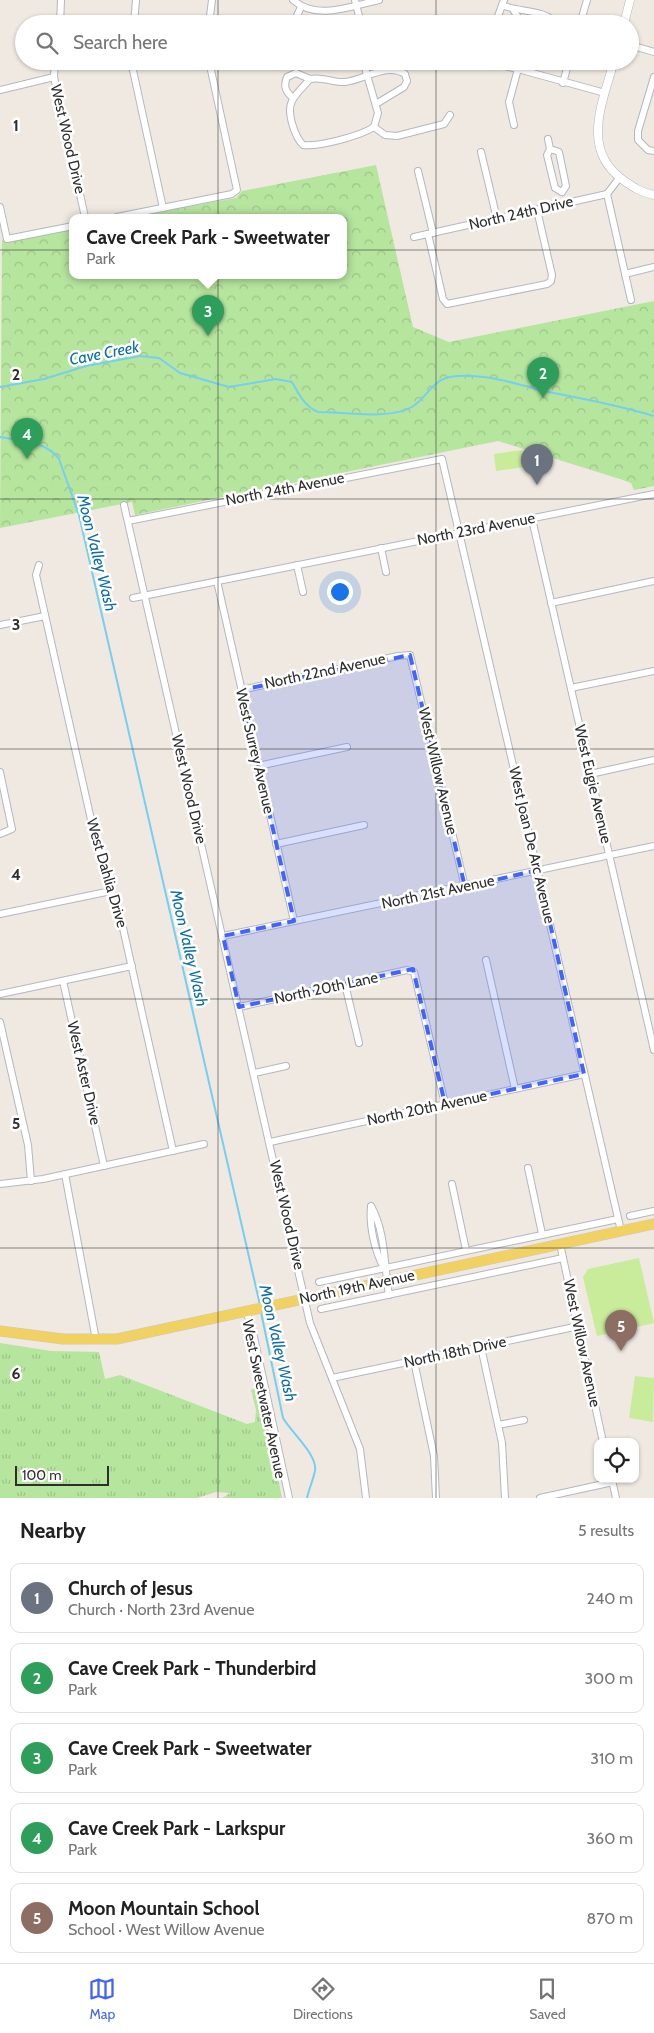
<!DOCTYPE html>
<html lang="en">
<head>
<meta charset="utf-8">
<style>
  :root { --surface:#fff; --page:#f6f6f6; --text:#222; --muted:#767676; --line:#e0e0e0; --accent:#4264fb }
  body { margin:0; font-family:Cabin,sans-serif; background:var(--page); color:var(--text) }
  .controls { position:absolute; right:15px; bottom:15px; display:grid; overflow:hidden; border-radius:10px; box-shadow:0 1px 4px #0004 }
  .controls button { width:45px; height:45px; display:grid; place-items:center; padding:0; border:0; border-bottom:1px solid var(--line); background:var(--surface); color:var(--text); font:25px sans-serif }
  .scale { position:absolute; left:15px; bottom:12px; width:94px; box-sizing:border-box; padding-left:5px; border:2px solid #2e2e2e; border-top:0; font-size:14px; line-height:18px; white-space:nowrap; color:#2e2e2e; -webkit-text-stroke:4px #fff; paint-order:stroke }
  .you { position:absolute; left:339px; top:591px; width:18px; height:18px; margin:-12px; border:4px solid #fff; border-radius:50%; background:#1a73e8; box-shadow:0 0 0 8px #1a73e833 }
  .badge { display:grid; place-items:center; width:32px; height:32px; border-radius:50%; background:var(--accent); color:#fff; font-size:16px; font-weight:700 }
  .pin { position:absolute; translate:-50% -41px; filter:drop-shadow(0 1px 2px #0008) }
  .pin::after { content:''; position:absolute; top:26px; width:18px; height:15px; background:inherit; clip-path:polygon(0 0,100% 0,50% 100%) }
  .popup { position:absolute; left:69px; top:214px; width:278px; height:65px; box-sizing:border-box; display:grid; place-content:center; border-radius:10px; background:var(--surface); filter:drop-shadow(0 1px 4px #0005); font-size:16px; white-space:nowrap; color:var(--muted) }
  .popup b { font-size:19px; color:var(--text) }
  .popup::after { content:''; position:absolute; left:50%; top:100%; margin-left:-10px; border:10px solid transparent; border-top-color:var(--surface) }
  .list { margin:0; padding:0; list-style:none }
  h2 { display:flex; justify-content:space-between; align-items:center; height:65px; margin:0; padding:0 20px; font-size:21px }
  h2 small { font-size:16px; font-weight:400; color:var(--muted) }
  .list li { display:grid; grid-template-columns:32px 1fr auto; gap:15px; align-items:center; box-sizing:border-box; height:70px; margin:0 10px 10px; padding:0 10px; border:1px solid var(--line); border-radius:10px }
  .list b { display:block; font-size:19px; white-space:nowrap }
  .list p { margin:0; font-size:16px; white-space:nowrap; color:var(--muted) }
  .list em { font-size:16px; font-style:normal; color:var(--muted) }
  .icon { flex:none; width:28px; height:28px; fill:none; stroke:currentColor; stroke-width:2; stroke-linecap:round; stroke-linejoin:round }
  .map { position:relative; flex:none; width:654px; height:1498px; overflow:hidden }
  .search { position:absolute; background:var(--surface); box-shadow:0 1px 4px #0004; left:15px; right:15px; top:15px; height:55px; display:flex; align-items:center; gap:12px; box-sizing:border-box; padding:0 18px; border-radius:28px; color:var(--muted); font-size:19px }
  .sheet { height:465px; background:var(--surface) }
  nav { display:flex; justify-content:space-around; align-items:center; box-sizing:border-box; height:70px; border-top:1px solid var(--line); background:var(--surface); font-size:14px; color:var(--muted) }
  nav a { display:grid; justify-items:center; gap:2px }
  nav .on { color:var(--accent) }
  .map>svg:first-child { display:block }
  .grass { fill:url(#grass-tufts) }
  .park { fill:url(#park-crowns) }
  .pitch { fill:#c9ec9a }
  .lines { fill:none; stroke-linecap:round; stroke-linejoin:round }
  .stream { stroke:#75cff0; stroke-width:2 }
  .minor-casing { stroke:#b4b7c1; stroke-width:8 }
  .tertiary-casing { stroke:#b4b7c1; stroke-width:9 }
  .primary-casing { stroke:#c9c9c9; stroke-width:11 }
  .minor { stroke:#fff; stroke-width:6 }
  .tertiary { stroke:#fff; stroke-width:8 }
  .primary { stroke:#f2d163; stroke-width:10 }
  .marked { fill:#4264fb; fill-opacity:0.2; stroke:#4264fb; stroke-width:4; stroke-dasharray:10 6; stroke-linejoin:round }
  .grid { fill:none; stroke:#2e2e2e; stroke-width:1; stroke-opacity:0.55 }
  .labels { text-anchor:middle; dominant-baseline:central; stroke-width:5; stroke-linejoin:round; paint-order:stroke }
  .street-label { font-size:15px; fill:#2e2e2e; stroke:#fff }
  .water-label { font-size:16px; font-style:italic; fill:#0d6fa3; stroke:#fff }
  .grid-label { font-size:16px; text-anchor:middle; font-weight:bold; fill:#2e2e2e; stroke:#fff; stroke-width:5; stroke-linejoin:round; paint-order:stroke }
</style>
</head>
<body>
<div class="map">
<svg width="654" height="1498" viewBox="0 0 654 1498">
  <defs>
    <pattern id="grass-tufts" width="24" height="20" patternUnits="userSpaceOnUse" patternTransform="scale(1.25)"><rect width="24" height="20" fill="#b6e59e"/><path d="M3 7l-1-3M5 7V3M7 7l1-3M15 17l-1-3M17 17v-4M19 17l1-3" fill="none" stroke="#9dc588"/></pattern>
    <pattern id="park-crowns" width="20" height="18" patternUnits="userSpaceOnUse" patternTransform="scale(1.25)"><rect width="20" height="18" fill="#b6e59e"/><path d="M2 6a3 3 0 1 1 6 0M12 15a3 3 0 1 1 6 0" fill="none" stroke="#9dc588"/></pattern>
  </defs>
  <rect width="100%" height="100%" fill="#efe9e1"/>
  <path class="grass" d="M0 1343 51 1351 99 1352 105 1379 120 1375 247 1424 255 1422 256 1410 251 1390 256 1387 260 1390 282 1498H222L230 1493 216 1492 197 1498H0Z"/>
  <path class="park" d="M376 165 413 327 449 342 654 301V486L634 490 631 483 623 480 498 441 135 515 132 502 0 528 2 240 73 227V275H343V217H130L236 198 242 191Z"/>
  <g class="pitch">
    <path d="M522 450 525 467 496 471 494 454Z"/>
    <path d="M639 1258 654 1323 597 1336 583 1277 588 1269Z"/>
    <path d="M635 1376 654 1378 653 1422 629 1418Z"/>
  </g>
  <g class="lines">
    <g class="stream">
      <path d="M0 387 44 379 86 366 140 356 159 358 180 373 229 387 276 379 292 382C298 393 305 407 318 412 344 412 389 420 412 407 426 399 432 380 450 377 473 373 499 379 521 385 529 386 536 390 543 391 581 398 617 405 654 416"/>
      <path d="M0 437C21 441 46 441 59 459L79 515 260 1305"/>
      <path d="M261 1312 283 1418C291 1432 318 1455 315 1471 313 1480 309 1489 307 1498"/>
    </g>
    <g class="minor-casing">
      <g id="minor">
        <path d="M293 0C317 21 351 6 379 0"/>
        <path d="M355 0 361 24"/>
        <path d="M502 5C519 13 543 8 557 24"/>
        <path d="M514 11 521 22 525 24"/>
        <path d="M295 20 301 7"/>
        <path d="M60 24 61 0"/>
        <path d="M134 24 136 0"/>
        <path d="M209 24 212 0"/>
        <path d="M282 24 292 19 298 24"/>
        <path d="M495 24 504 0"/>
        <path d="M580 24 587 0"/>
        <path d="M630 45 654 52"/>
        <path d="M55 61 54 77 85 217"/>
        <path d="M131 61 163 208"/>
        <path d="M363 61 378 113 374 127"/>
        <path d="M503 61 508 67 518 69 509 102 514 125"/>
        <path d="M131 67 163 61"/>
        <path d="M518 69 605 93"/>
        <path d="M654 77 638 131V140L648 150 654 151"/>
        <path d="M310 79C304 86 296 93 292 101 286 112 295 137 303 145 319 147 360 136 374 127"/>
        <path d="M310 79C323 76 332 83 345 82 364 80 387 62 405 74L407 81 404 87 376 104"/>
        <path d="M563 83 569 61"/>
        <path d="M0 90 54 77"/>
        <path d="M293 98C286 92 283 87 287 77L296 73 310 79"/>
        <path d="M374 127 385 135 397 136 444 124 450 115"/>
        <path d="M548 139 550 149 547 155 555 188 562 192"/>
        <path d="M550 149 559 152 566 186 562 192"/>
        <path d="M481 152 497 219"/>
        <path d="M418 171 433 233"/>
        <path d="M607 194 631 300"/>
        <path d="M0 207 7 239 73 226"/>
        <path d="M117 217 232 194 237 190 209 61"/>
        <path d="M428 234 443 299 447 304 547 284 551 281 552 275 537 210"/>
        <path d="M414 237 607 194 620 177"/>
        <path d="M625 274 654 267"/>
        <path d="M124 505 310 1323 360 1449 366 1498"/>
        <path d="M532 519 654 1050"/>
        <path d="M128 521 442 459 621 1231"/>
        <path d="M381 548 386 572"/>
        <path d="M39 565 36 575 99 855 123 928 173 1151"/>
        <path d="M297 565 303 592"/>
        <path d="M217 581 294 921"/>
        <path d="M133 598 654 494"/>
        <path d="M551 603 654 581"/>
        <path d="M0 625 45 616"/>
        <path d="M571 688 654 671"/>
        <path d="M241 690 398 656 410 655 465 887"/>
        <path d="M258 766 347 747"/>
        <path d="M0 772 12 829 0 834"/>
        <path d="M590 774 654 760"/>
        <path d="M276 844 364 825"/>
        <path d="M0 914 111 891"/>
        <path d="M223 936 654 846"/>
        <path d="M486 960 515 1089"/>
        <path d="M63 981 104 1166"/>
        <path d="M345 984 359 1043"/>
        <path d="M0 994 132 966"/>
        <path d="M239 1007 407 970 414 972 445 1104"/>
        <path d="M0 1022 28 1145 31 1181"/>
        <path d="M254 1073 286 1066"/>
        <path d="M270 1142 584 1074"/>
        <path d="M528 1168 542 1234"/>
        <path d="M65 1174 96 1340"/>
        <path d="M0 1184 43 1179 204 1144"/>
        <path d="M452 1184 466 1250"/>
        <path d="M371 1206C386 1233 384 1266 389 1295"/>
        <path d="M371 1207C369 1226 375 1252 384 1268"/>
        <path d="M630 1216 654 1211"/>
        <path d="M560 1244 603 1442"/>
        <path d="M319 1282 618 1219"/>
        <path d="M321 1309 563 1258"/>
        <path d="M245 1311 251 1323 289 1498"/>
        <path d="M481 1347 502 1443 505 1498"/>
        <path d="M414 1361 434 1456 436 1498"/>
        <path d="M332 1378 579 1326"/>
        <path d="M498 1425 524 1420"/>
        <path d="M612 1480 616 1498"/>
        <path d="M540 1498 613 1482"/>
      </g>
    </g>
    <g class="tertiary-casing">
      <g id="tertiary">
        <path d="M624 24 630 0"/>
        <path d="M614 61C603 102 580 149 623 180 633 187 642 193 654 195"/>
      </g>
    </g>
    <g class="primary-casing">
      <path id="primary" d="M0 1331 63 1339H117L654 1224"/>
    </g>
    <use href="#minor" class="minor"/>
    <use href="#tertiary" class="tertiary"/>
    <use href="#primary" class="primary"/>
  </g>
  <path class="marked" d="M410 655 465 887 538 870 584 1074 445 1104 413 969 239 1007 223 936 294 921 241 690Z"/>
  <path class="grid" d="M218 0V24M436 0V24M218 61V1498M436 61V1498M0 250H654M0 499H654M0 749H654M0 999H654M0 1248H654"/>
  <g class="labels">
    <g class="street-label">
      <text transform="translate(68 139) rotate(77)">West Wood Drive</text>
      <text transform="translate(521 213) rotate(-13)">North 24th Drive</text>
      <text transform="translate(285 489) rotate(-11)">North 24th Avenue</text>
      <text transform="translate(476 529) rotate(-11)">North 23rd Avenue</text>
      <text transform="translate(325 671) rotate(-12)">North 22nd Avenue</text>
      <text transform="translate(255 751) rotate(77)">West Surrey Avenue</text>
      <text transform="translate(438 771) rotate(77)">West Willow Avenue</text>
      <text transform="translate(593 784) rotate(77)">West Eugie Avenue</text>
      <text transform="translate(189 789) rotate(77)">West Wood Drive</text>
      <text transform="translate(532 845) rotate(77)">West Joan De Arc Avenue</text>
      <text transform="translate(107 873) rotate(74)">West Dahlia Drive</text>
      <text transform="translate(438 892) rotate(-12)">North 21st Avenue</text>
      <text transform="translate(326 988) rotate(-12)">North 20th Lane</text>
      <text transform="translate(84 1073) rotate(77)">West Aster Drive</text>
      <text transform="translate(427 1108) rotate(-12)">North 20th Avenue</text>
      <text transform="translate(287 1215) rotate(77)">West Wood Drive</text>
      <text transform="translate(357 1287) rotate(-12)">North 19th Avenue</text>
      <text transform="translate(582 1343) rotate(78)">West Willow Avenue</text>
      <text transform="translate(455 1352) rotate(-12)">North 18th Drive</text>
      <text transform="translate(264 1399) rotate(78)">West Sweetwater Avenue</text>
    </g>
    <g class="water-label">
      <text transform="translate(104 353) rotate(-11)">Cave Creek</text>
      <text transform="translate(97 553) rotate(76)">Moon Valley Wash</text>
      <text transform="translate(189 948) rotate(77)">Moon Valley Wash</text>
      <text transform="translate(278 1343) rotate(77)">Moon Valley Wash</text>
    </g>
  </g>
  <g class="grid-label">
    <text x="16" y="131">1</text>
    <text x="16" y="380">2</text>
    <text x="16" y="630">3</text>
    <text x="16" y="880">4</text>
    <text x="16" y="1129">5</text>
    <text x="16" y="1379">6</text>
  </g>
</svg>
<div class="controls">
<button><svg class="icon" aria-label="locate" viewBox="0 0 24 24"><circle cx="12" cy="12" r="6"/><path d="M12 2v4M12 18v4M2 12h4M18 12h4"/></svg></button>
</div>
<div class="scale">100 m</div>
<div class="you"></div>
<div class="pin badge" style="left:537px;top:485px;background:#6b7280">1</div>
<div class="pin badge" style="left:543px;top:398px;background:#2e9e5b">2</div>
<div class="pin badge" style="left:208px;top:336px;background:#2e9e5b">3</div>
<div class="popup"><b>Cave Creek Park - Sweetwater</b>Park</div>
<div class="pin badge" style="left:27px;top:459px;background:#2e9e5b">4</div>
<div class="pin badge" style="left:621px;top:1351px;background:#8d6e63">5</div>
<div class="search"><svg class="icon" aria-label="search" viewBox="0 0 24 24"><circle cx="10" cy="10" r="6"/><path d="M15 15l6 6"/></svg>Search here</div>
</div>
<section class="sheet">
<h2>Nearby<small>5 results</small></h2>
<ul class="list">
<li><span class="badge" style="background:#6b7280">1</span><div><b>Church of Jesus</b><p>Church · North 23rd Avenue</p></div><em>240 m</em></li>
<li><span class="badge" style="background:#2e9e5b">2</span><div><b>Cave Creek Park - Thunderbird</b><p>Park</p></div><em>300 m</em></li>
<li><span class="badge" style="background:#2e9e5b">3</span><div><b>Cave Creek Park - Sweetwater</b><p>Park</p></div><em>310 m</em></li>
<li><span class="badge" style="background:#2e9e5b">4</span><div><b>Cave Creek Park - Larkspur</b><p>Park</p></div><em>360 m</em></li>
<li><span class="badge" style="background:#8d6e63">5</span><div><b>Moon Mountain School</b><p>School · West Willow Avenue</p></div><em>870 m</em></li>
</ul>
</section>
<nav>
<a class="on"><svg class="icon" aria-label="map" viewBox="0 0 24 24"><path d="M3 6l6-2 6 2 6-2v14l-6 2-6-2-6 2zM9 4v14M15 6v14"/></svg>Map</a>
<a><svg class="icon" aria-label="directions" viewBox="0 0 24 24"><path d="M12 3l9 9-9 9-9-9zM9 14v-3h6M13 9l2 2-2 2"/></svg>Directions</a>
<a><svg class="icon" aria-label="saved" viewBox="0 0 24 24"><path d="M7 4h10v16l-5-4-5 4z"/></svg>Saved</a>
</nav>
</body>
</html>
